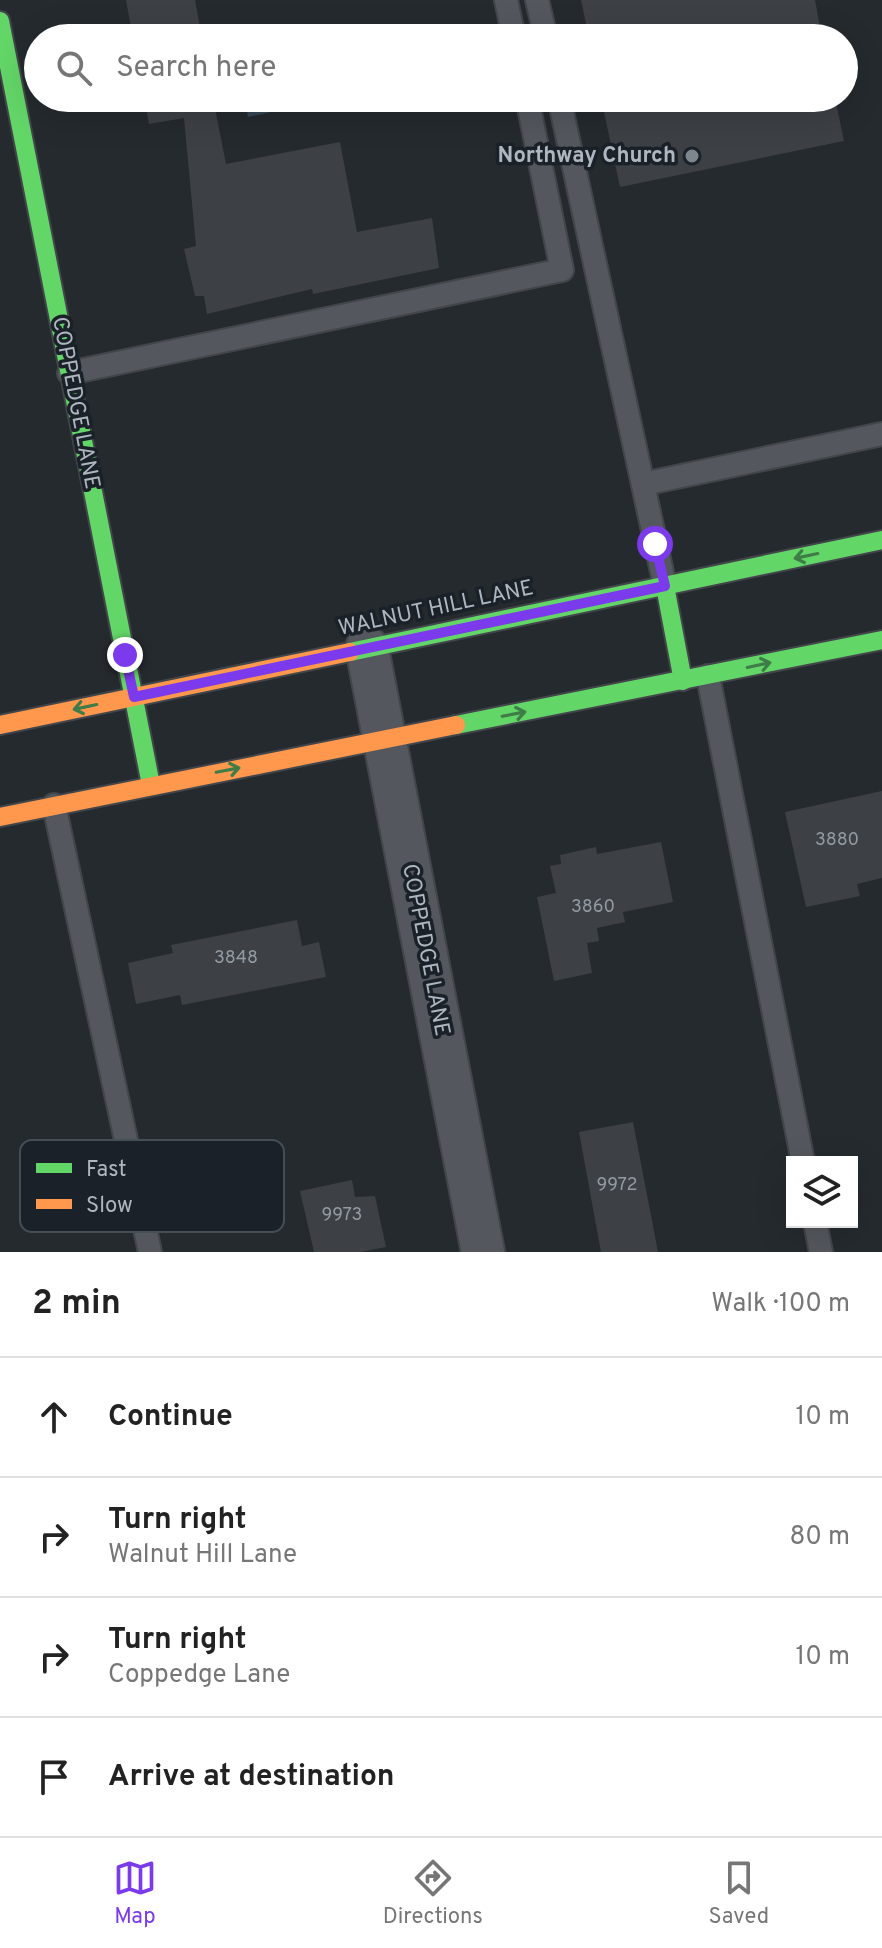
<!DOCTYPE html>
<html lang="en">
<head>
<meta charset="utf-8">
<style>
  :root { --surface:#fff; --page:#f6f6f6; --text:#222; --muted:#767676; --line:#e0e0e0; --accent:#7c3aed }
  body { margin:0; font-family:Overpass,sans-serif; background:var(--page); color:var(--text) }
  .controls { position:absolute; right:24px; bottom:24px; display:grid; overflow:hidden; border-radius:0px; box-shadow:0 8px 32px #0002 }
  .controls button { width:72px; height:72px; display:grid; place-items:center; padding:0; border:0; border-bottom:2px solid var(--line); background:var(--surface); color:var(--text); font:40px sans-serif }
  .stop { position:absolute; width:24px; height:24px; margin:-18px; border:6px solid #7c3aed; border-radius:50%; background:#fff }
  .stop.end { background:#7c3aed; border-color:#fff; box-shadow:0 2px 8px #0008 }
  .list { margin:0; padding:0; list-style:none }
  h2 { display:flex; justify-content:space-between; align-items:center; height:104px; margin:0; padding:0 32px; font-size:34px }
  h2 small { font-size:26px; font-weight:400; color:var(--muted) }
  .list li { display:grid; grid-template-columns:52px 1fr auto; gap:24px; align-items:center; box-sizing:border-box; height:120px; padding:0 32px; border-top:2px solid var(--line) }
  .list b { display:block; font-size:30px; white-space:nowrap }
  .list p { margin:0; font-size:26px; white-space:nowrap; color:var(--muted) }
  .list em { font-size:26px; font-style:normal; color:var(--muted) }
  .icon { flex:none; width:44px; height:44px; fill:none; stroke:currentColor; stroke-width:2; stroke-linecap:round; stroke-linejoin:round }
  .map { position:relative; flex:none; width:882px; height:1252px; overflow:hidden }
  .search { position:absolute; background:var(--surface); box-shadow:0 8px 32px #0002; left:24px; right:24px; top:24px; height:88px; display:flex; align-items:center; gap:20px; box-sizing:border-box; padding:0 28px; border-radius:44px; color:var(--muted); font-size:30px }
  .sheet { height:584px; background:var(--surface) }
  nav { display:flex; justify-content:space-around; align-items:center; box-sizing:border-box; height:112px; border-top:2px solid var(--line); background:var(--surface); font-size:22px; color:var(--muted) }
  nav a { display:grid; justify-items:center; gap:4px }
  nav .on { color:var(--accent) }
  .map>svg:first-child { display:block }
  .water { fill:#364656 }
  .building { fill:#3d4146 }
  .lines { fill:none; stroke-linecap:round; stroke-linejoin:round }
  .lane-casing { stroke:#42464a; stroke-width:26 }
  .street-casing { stroke:#42464a; stroke-width:46 }
  .fast-casing { stroke:#42464a; stroke-width:22 }
  .slow-casing { stroke:#42464a; stroke-width:22 }
  .lane { stroke:#54585e; stroke-width:22 }
  .street { stroke:#54585e; stroke-width:42 }
  .fast { stroke:#63d668; stroke-width:18 }
  .slow { stroke:#ff974d; stroke-width:18 }
  .oneway { stroke:#3e7c48 }
  .route { stroke:#7c3aed; stroke-width:10 }
  .poi-dot { fill:#7e868d; stroke:#1a2128; stroke-width:3 }
  .labels { text-anchor:middle; dominant-baseline:central; stroke-width:7; stroke-linejoin:round; paint-order:stroke }
  .number-label { font-size:18px; fill:#929aa2 }
  .poi-label { font-size:22px; font-weight:bold; fill:#aeb7c0; stroke:#1a2128; text-anchor:end }
  .street-label { font-size:22px; fill:#aeb7c0; stroke:#1a2128 }
  .key { fill:#1a2128; stroke:#464e56; stroke-width:2 }
  .key-label { font-size:22px; fill:#aeb7c0 }
</style>
</head>
<body>
<div class="map">
<svg width="882" height="1252" viewBox="0 0 882 1252">
  <rect width="100%" height="100%" fill="#252a2f"/>
  <path class="water" d="M245 98H312L313 103 248 117Z"/>
  <g class="building">
    <path d="M126 0H195L202 38H133Z"/>
    <path d="M581 0H815L822 38H589Z"/>
    <path d="M144 98H213L226 164 340 142 357 232 432 218 439 268 313 294 312 289 207 314 204 296H195L184 249 196 246 184 118 149 124Z"/>
    <path d="M601 98H835L844 141 620 187Z"/>
    <path d="M882 791V878L857 884 860 896 806 907 785 812Z"/>
    <path d="M661 842 673 902 623 912 625 922 597 928 599 941 587 943 592 973 554 981 537 897 556 893 550 866 561 864 560 855 596 847 597 854Z"/>
    <path d="M297 920 302 946 319 942 326 977 182 1005 180 995 136 1004 128 963 173 953 171 945Z"/>
    <path d="M633 1122 658 1252H601L579 1132Z"/>
    <path d="M352 1180 355 1197 375 1196 386 1247 361 1252H314L300 1191Z"/>
  </g>
  <g class="lines">
    <g class="lane-casing">
      <g id="lane">
        <path d="M506 0 514 38"/>
        <path d="M537 0 546 38"/>
        <path d="M559 98 665 586"/>
        <path d="M69 373 562 270 527 98"/>
        <path d="M643 484 882 434"/>
        <path d="M708 676 803 1162"/>
        <path d="M54 805 150 1252"/>
        <path d="M815 1222 821 1252"/>
      </g>
    </g>
    <g class="street-casing">
      <path id="street" d="M367 648 483 1252"/>
    </g>
    <g class="fast-casing">
      <g id="fast">
        <path d="M0 21 151 785"/>
        <path d="M665 586 683 681"/>
        <path d="M350 652 882 540"/>
        <path d="M456 725 882 640"/>
      </g>
    </g>
    <g class="slow-casing">
      <g id="slow">
        <path d="M0 725 350 652"/>
        <path d="M0 817 456 725"/>
      </g>
    </g>
    <use href="#lane" class="lane"/>
    <use href="#street" class="street"/>
    <use href="#fast" class="fast"/>
    <use href="#slow" class="slow"/>
  </g>
  <defs><path id="oneway-shaft" d="M-6 0H5M1.5-3L5.5 0L1.5 3" fill="none" stroke-width="1.6" stroke-linecap="round" stroke-linejoin="round" transform="scale(2)"/></defs>
  <g class="oneway">
    <use href="#oneway-shaft" transform="translate(806 556) rotate(168)"/>
    <use href="#oneway-shaft" transform="translate(759 665) rotate(-12)"/>
    <use href="#oneway-shaft" transform="translate(85 707) rotate(168)"/>
    <use href="#oneway-shaft" transform="translate(514 714) rotate(-11)"/>
    <use href="#oneway-shaft" transform="translate(228 770) rotate(-11)"/>
  </g>
  <g class="lines">
    <path class="route" d="M125 655 134 697 665 586 655 544"/>
  </g>
  <circle class="poi-dot" cx="692" cy="156" r="8"/>
  <g class="labels">
    <g class="number-label">
      <text x="837" y="840">3880</text>
      <text x="593" y="907">3860</text>
      <text x="236" y="958">3848</text>
      <text x="617" y="1185">9972</text>
      <text x="342" y="1215">9973</text>
    </g>
    <g class="poi-label">
      <text x="676" y="156">Northway Church</text>
    </g>
    <g class="street-label">
      <text transform="translate(75 403) rotate(79)">COPPEDGE LANE</text>
      <text transform="translate(436 609) rotate(-12)">WALNUT HILL LANE</text>
      <text transform="translate(425 950) rotate(79)">COPPEDGE LANE</text>
    </g>
  </g>
  <rect x="20" y="1140" width="264" height="92" rx="12" class="key"/>
  <rect x="36" y="1163" width="36" height="10" fill="#63d668"/>
  <rect x="36" y="1199" width="36" height="10" fill="#ff974d"/>
  <g class="key-label">
    <text x="86" y="1176">Fast</text>
    <text x="86" y="1212">Slow</text>
  </g>
</svg>
<div class="controls">
<button><svg class="icon" aria-label="layers" viewBox="0 0 24 24"><path d="M12 4l9 5-9 5-9-5zM3 14l9 5 9-5"/></svg></button>
</div>
<div class="stop" style="left:655px;top:544px"></div>
<div class="stop end" style="left:125px;top:655px"></div>
<div class="search"><svg class="icon" aria-label="search" viewBox="0 0 24 24"><circle cx="10" cy="10" r="6"/><path d="M15 15l6 6"/></svg>Search here</div>
</div>
<section class="sheet">
<h2>2 min<small>Walk · 100 m</small></h2>
<ul class="list">
<li><svg class="icon" aria-label="ahead" viewBox="0 0 24 24"><path d="M12 20V5M6 11l6-6 6 6"/></svg><div><b>Continue</b></div><em>10 m</em></li>
<li><svg class="icon" aria-label="right" viewBox="0 0 24 24"><path d="M7 20v-9h11M14 6l5 5-5 5"/></svg><div><b>Turn right</b><p>Walnut Hill Lane</p></div><em>80 m</em></li>
<li><svg class="icon" aria-label="right" viewBox="0 0 24 24"><path d="M7 20v-9h11M14 6l5 5-5 5"/></svg><div><b>Turn right</b><p>Coppedge Lane</p></div><em>10 m</em></li>
<li><svg class="icon" aria-label="arrive" viewBox="0 0 24 24"><path d="M6 21V4h12l-3 4 3 4H6"/></svg><div><b>Arrive at destination</b></div></li>
</ul>
</section>
<nav>
<a class="on"><svg class="icon" aria-label="map" viewBox="0 0 24 24"><path d="M3 6l6-2 6 2 6-2v14l-6 2-6-2-6 2zM9 4v14M15 6v14"/></svg>Map</a>
<a><svg class="icon" aria-label="directions" viewBox="0 0 24 24"><path d="M12 3l9 9-9 9-9-9zM9 14v-3h6M13 9l2 2-2 2"/></svg>Directions</a>
<a><svg class="icon" aria-label="saved" viewBox="0 0 24 24"><path d="M7 4h10v16l-5-4-5 4z"/></svg>Saved</a>
</nav>
</body>
</html>
